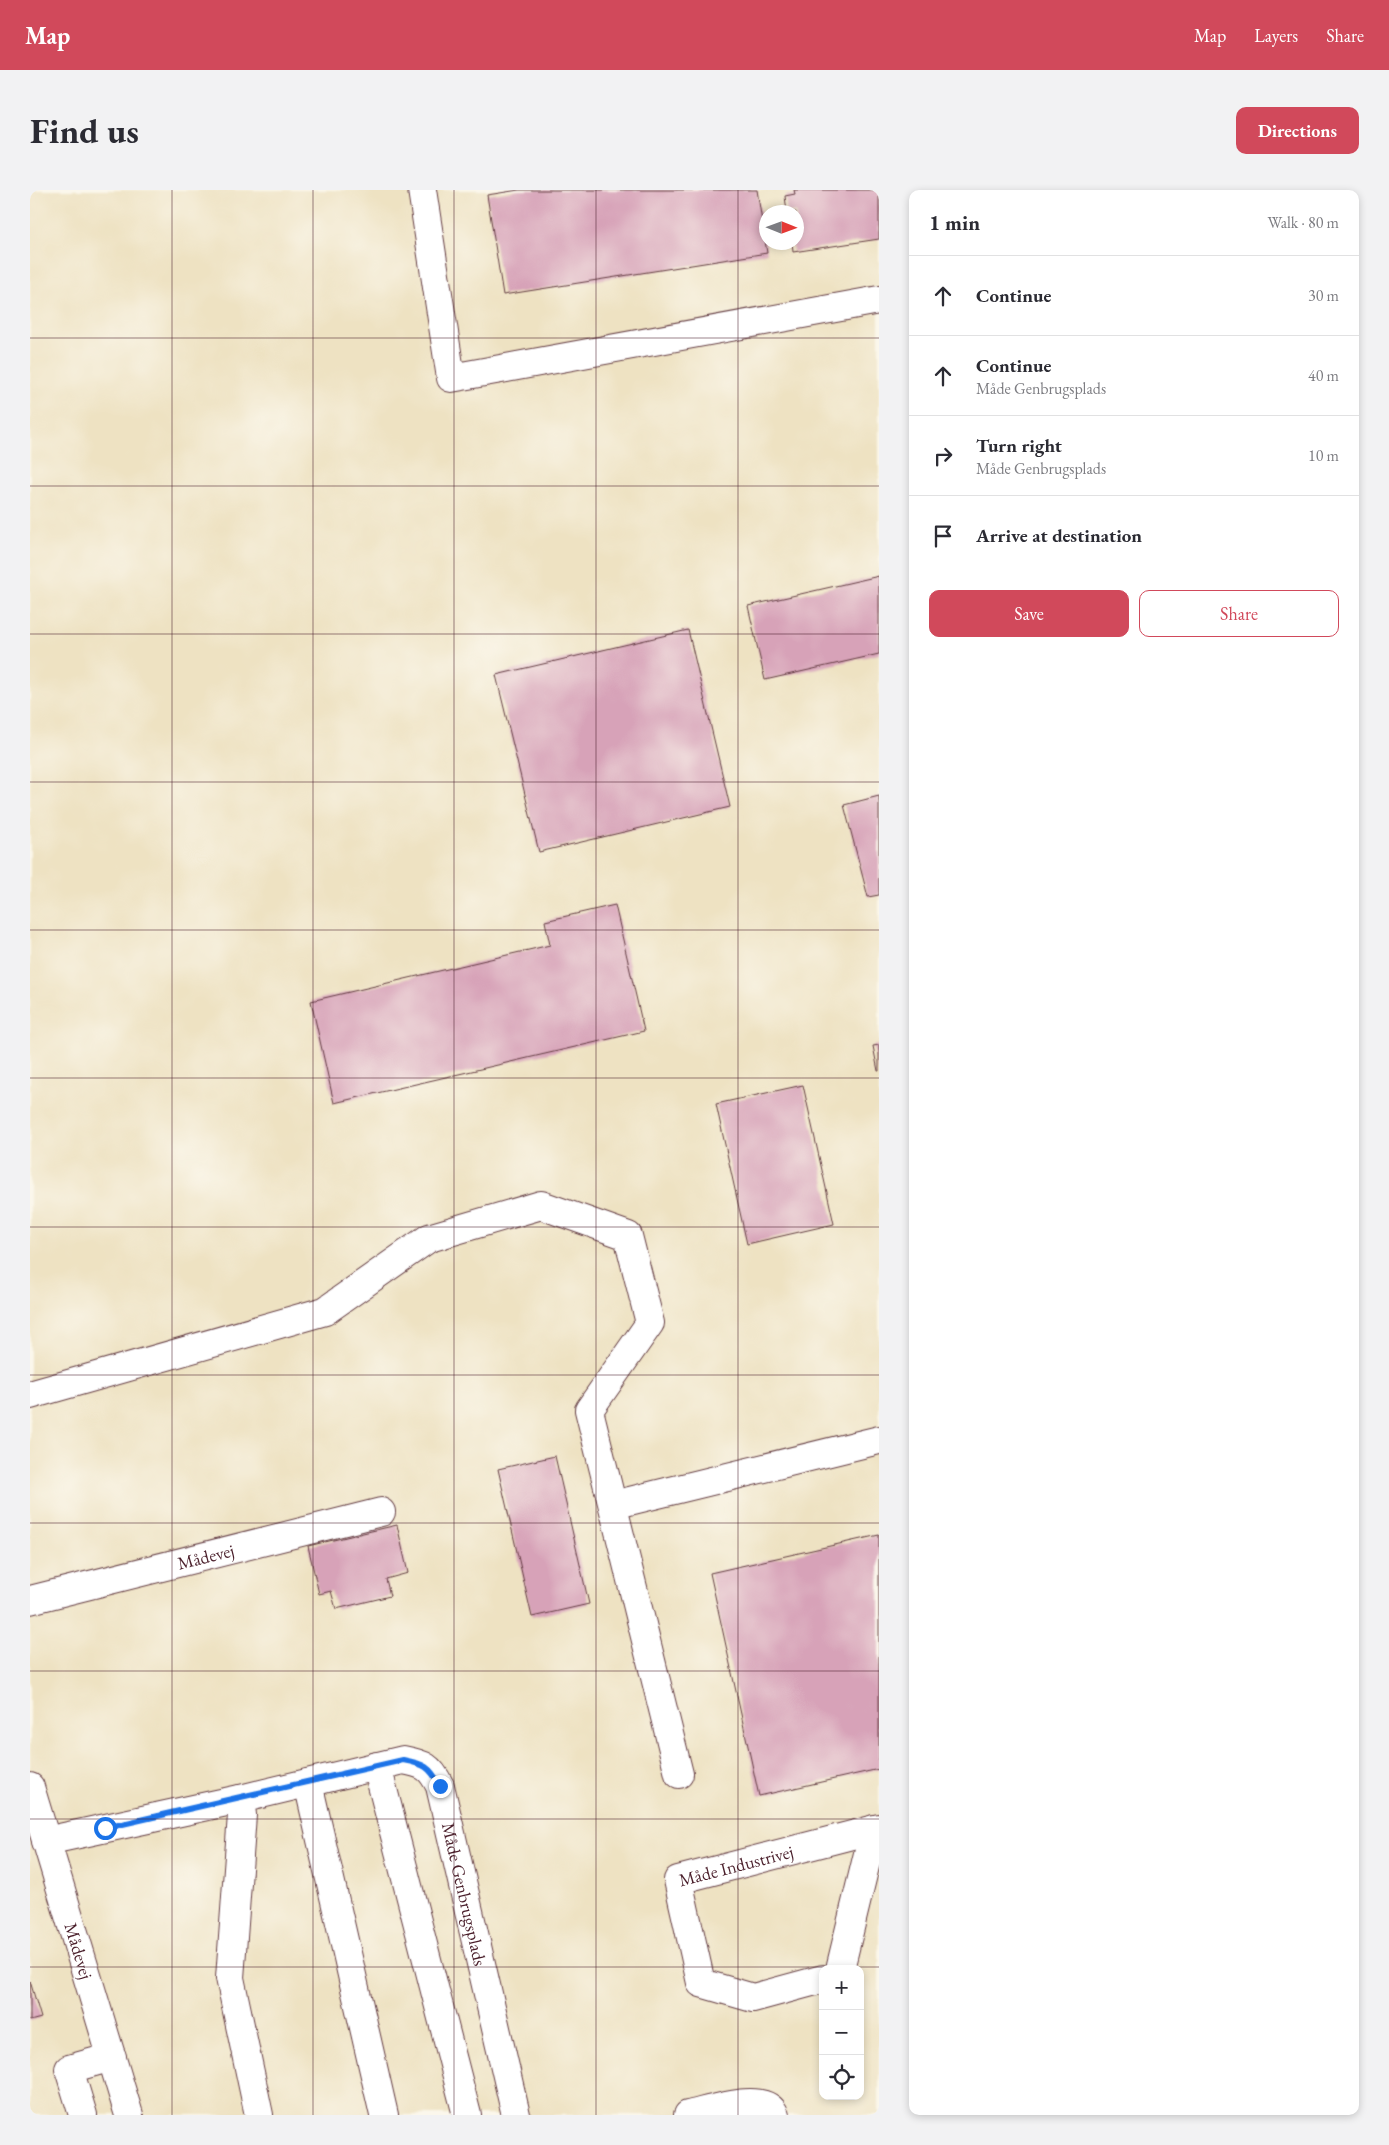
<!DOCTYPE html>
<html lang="en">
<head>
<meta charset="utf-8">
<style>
  :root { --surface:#fff; --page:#f2f2f3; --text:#2b2b33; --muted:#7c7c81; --line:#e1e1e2; --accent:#d1495b }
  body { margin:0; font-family:"EB Garamond",serif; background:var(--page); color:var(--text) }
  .controls { position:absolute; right:15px; bottom:15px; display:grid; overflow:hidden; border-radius:10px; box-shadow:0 2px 8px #0003 }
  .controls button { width:45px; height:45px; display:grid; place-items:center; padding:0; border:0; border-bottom:1px solid var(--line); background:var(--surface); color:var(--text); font:25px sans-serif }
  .compass { position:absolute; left:729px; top:15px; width:45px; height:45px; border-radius:50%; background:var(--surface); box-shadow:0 2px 8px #0003; rotate:91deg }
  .stop { position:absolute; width:15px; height:15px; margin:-11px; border:4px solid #1a73e8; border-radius:50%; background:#fff }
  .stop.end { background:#1a73e8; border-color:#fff; box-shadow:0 1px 5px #0008 }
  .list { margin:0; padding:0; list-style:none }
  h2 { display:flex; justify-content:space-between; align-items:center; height:65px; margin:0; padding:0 20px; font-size:21px }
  h2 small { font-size:16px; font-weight:400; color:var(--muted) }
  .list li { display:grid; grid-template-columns:32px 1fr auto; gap:15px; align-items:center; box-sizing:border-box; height:80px; padding:0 20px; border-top:1px solid var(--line) }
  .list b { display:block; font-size:19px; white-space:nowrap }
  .list p { margin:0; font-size:16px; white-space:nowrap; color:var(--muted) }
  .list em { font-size:16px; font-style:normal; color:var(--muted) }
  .actions { display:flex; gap:10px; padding:15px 20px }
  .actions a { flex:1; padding:11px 0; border:1px solid var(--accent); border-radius:10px; text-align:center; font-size:18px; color:var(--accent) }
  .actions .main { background:var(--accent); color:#fff }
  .icon { flex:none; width:28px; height:28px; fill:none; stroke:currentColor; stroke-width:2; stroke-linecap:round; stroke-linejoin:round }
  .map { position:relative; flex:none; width:849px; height:1925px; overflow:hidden; border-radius:10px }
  header { display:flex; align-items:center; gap:30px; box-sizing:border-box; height:70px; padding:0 25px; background:var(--accent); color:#fff }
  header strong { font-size:24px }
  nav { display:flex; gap:28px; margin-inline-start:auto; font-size:18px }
  .intro { display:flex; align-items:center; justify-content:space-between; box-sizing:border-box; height:120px; padding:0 30px }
  h1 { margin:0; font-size:35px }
  .button { padding:12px 22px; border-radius:10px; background:var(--accent); color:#fff; font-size:18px; font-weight:700 }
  main { display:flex; gap:30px; padding:0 30px }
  aside { flex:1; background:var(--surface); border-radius:10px; box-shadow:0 2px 8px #0003 }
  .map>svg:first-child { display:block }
  .building { fill:#d7a2b8 }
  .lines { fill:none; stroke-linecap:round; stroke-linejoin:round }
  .minor-casing { stroke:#633c42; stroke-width:30 }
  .minor { stroke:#fff; stroke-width:28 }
  .route { stroke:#1a73e8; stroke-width:6 }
  .grid { fill:none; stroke:#4a1f2b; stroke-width:1; stroke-opacity:0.55 }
  .labels { text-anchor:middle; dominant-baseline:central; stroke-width:4; stroke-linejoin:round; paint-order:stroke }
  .street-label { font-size:18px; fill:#4a1f2b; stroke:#fbf7ec }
</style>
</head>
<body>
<header>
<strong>Map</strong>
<nav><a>Map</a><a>Layers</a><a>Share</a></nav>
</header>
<div class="intro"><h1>Find us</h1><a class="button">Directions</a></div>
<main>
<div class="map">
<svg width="849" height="1925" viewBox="0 0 849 1925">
  <rect width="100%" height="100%" fill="#fbf7ec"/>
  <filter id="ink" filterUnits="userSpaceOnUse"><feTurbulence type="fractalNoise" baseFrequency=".02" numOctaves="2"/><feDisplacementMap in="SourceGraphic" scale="10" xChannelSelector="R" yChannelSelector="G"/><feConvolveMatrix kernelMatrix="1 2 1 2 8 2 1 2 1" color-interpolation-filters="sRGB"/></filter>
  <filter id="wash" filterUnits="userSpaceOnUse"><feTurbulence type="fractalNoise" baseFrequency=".0096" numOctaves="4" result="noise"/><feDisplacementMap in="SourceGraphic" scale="20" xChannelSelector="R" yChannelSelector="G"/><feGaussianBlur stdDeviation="1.12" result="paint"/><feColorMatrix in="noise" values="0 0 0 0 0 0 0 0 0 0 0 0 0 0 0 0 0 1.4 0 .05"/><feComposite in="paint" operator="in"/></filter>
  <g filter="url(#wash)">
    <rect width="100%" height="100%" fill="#eee2c2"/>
    <g id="blocks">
      <g class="building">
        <path d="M489 0H727L737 63 473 105 457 5Z"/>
        <path d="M764 0H849V49L763 62 762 52H766V22H757L755 6 765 4Z"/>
        <path d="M849 386V464L735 490 718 416Z"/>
        <path d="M658 440 700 617 509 662 466 485Z"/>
        <path d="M849 606V705L838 707 814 615Z"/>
        <path d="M585 715 614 841 304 913 281 811 520 755 515 731Z"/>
        <path d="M849 855V881H848L843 856Z"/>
        <path d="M773 895 804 1034 717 1054 686 914Z"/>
        <path d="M525 1266 559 1414 502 1427 468 1279Z"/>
        <path d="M367 1335 378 1383 356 1389 360 1406 306 1419 301 1401 289 1404 278 1356Z"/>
        <path d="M849 1345V1579L729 1606 680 1383Z"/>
        <path d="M0 1791 11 1828 0 1831Z"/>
      </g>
    </g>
  </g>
  <g filter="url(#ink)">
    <use href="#blocks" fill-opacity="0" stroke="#633c42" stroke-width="1"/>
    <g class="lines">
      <g class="minor-casing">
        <g id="minor">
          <path d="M392 0 421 188 849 110"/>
          <path d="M0 1205 295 1121 399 1048 511 1015 598 1046 620 1133 559 1220 649 1584"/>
          <path d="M583 1315 849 1250"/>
          <path id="s1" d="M0 1410 351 1322"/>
          <path d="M347 1576 437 1925"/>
          <path d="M278 1593 354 1925"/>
          <path id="s2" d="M0 1597 99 1925"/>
          <path d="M16 1651 210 1609"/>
          <path d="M810 1779 844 1639"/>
          <path id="s3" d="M793 1789 723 1808 671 1793 648 1690 849 1638"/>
          <path d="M53 1925 39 1879 82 1867"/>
          <path id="s4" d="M229 1925 200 1788 212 1625 210 1609 373 1570C394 1574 400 1576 410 1596L486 1925"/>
          <path d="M658 1925C678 1921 736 1900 745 1925"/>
        </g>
      </g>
      <use href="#minor" class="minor"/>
    </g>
  </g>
  <g class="lines" filter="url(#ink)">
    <path class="route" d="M75 1638 373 1570C394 1574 400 1576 410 1596"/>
  </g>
  <path class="grid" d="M142 0V1925M283 0V1925M424 0V1925M566 0V1925M708 0V1925M0 148H849M0 296H849M0 444H849M0 592H849M0 740H849M0 888H849M0 1037H849M0 1185H849M0 1333H849M0 1481H849M0 1629H849M0 1777H849"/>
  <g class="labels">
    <g class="street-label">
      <text stroke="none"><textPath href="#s1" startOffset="181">Mådevej</textPath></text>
      <text stroke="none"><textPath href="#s3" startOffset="292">Måde Industrivej</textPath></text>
      <text stroke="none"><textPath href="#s4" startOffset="646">Måde Genbrugsplads</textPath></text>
      <text stroke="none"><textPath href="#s2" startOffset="171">Mådevej</textPath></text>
    </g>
  </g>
</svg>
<div class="controls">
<button>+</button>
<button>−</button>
<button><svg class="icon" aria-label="locate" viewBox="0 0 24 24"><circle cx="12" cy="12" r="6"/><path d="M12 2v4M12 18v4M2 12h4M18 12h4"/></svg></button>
</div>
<svg class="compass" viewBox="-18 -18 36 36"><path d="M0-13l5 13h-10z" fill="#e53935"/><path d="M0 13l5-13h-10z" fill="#7c7c81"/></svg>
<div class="stop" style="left:75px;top:1638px"></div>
<div class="stop end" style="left:410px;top:1596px"></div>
</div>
<aside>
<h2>1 min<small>Walk · 80 m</small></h2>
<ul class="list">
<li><svg class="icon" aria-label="ahead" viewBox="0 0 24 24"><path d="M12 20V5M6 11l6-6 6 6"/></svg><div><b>Continue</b></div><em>30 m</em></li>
<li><svg class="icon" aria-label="ahead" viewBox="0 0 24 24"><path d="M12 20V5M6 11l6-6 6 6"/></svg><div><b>Continue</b><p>Måde Genbrugsplads</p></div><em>40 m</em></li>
<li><svg class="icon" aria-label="right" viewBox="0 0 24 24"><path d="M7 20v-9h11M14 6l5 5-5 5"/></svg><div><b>Turn right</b><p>Måde Genbrugsplads</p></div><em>10 m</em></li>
<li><svg class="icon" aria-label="arrive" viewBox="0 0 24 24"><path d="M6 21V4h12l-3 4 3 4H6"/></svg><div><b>Arrive at destination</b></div></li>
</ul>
<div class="actions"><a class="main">Save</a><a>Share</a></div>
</aside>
</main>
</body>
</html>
